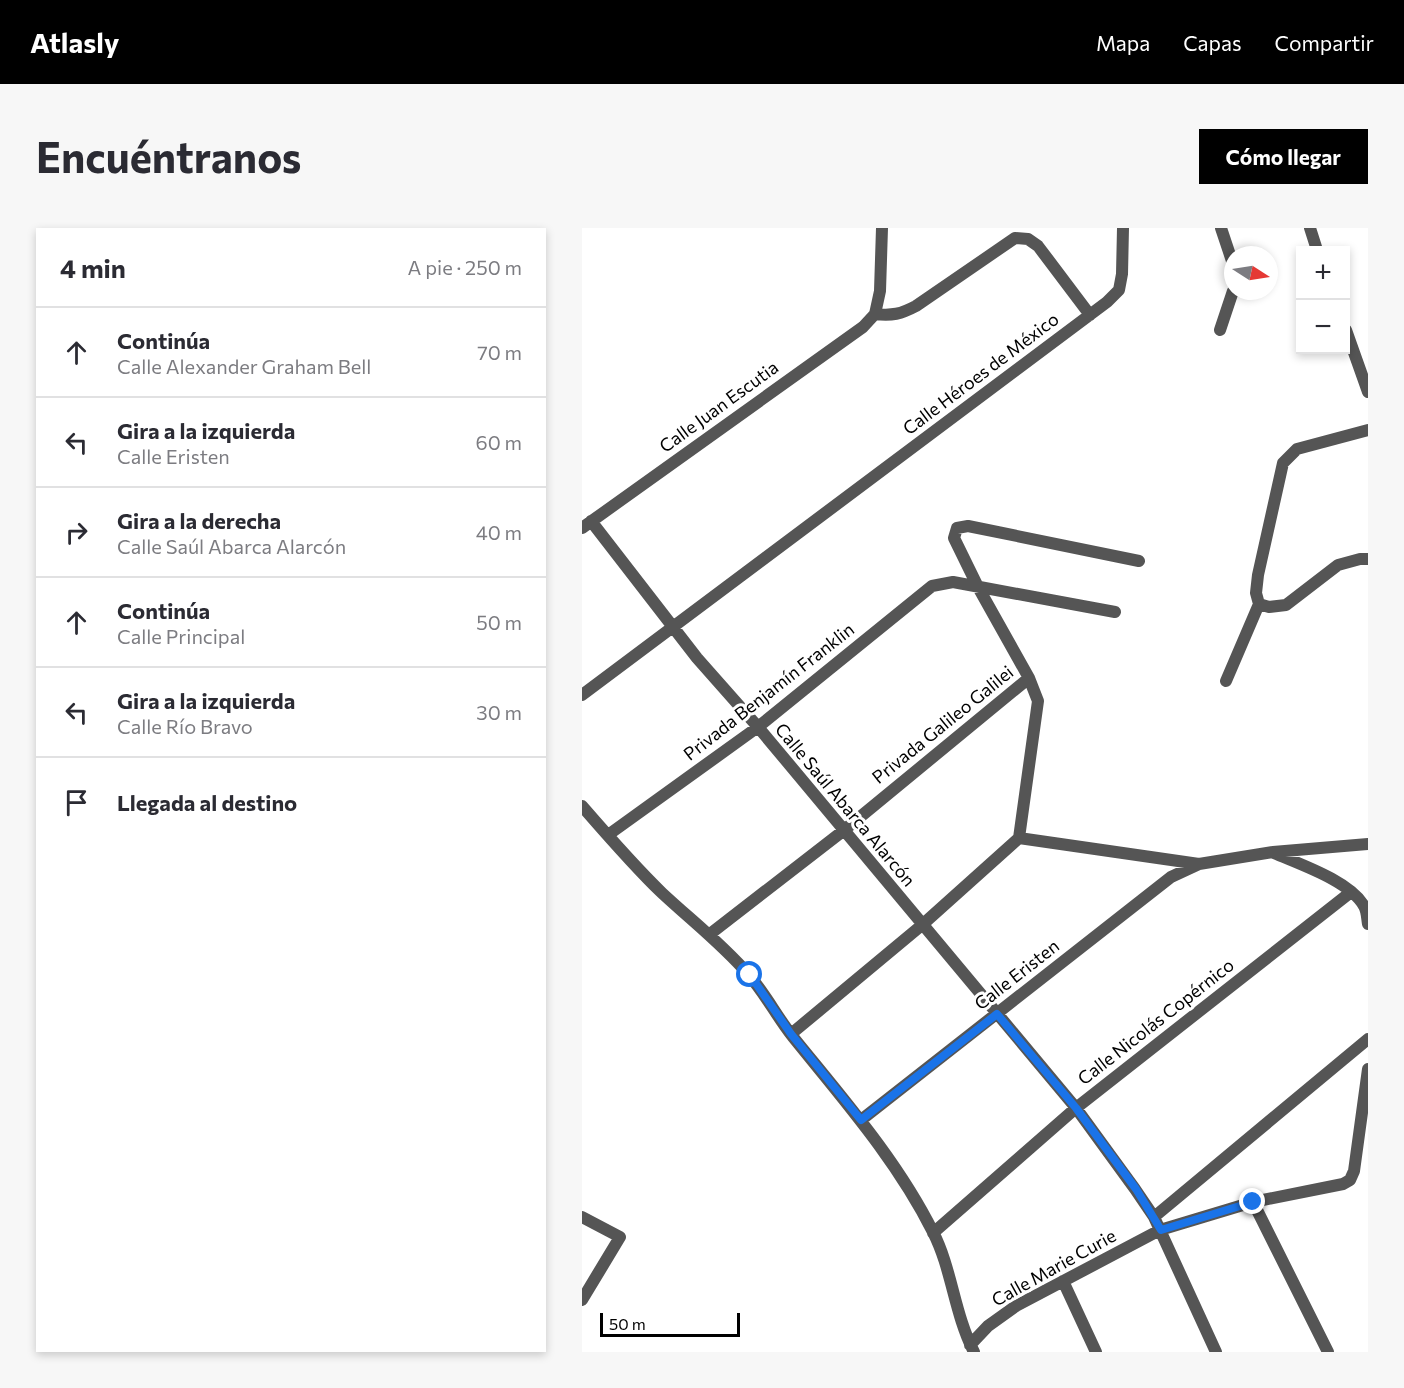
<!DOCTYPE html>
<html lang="es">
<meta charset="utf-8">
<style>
:root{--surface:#fff;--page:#f7f7f7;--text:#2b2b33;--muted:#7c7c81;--line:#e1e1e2;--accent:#000}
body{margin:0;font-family:Commissioner,sans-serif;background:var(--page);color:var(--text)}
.controls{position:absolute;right:18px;top:18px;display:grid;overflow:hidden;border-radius:0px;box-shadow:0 3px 9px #0003}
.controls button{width:54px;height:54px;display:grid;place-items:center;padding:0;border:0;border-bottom:2px solid var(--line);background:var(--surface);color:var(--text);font:30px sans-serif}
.compass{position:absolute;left:642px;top:18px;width:54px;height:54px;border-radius:50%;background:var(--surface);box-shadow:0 3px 9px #0003;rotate:102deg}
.scale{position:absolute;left:18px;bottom:15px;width:140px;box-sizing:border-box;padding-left:6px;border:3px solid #000;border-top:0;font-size:16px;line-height:21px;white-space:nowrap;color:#000;-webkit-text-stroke:4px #fff;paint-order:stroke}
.stop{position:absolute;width:18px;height:18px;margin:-14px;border:4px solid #1a73e8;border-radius:50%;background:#fff}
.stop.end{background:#1a73e8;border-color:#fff;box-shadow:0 2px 6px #0008}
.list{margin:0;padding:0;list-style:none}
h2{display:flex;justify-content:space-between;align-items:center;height:78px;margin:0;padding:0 24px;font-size:26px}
h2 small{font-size:20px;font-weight:400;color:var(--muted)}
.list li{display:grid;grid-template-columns:39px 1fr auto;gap:18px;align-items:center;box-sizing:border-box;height:90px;padding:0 24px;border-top:2px solid var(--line)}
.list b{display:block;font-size:22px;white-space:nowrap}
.list p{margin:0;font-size:20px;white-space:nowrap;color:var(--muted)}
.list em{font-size:20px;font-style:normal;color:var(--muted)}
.icon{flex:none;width:33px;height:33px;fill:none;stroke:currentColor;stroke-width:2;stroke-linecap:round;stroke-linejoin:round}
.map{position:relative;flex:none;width:786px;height:1124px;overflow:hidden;border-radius:0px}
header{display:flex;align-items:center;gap:36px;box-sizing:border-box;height:84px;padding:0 30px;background:var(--accent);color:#fff}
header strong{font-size:28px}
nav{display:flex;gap:33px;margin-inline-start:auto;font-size:21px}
.intro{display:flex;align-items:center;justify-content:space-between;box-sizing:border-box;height:144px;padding:0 36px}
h1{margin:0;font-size:42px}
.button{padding:15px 27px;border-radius:0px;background:var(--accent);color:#fff;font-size:21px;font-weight:700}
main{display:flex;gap:36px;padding:0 36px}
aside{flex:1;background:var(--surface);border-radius:0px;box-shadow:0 3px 9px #0003}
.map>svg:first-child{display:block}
</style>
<header>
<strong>Atlasly</strong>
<nav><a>Mapa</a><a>Capas</a><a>Compartir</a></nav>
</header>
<div class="intro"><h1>Encuéntranos</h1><a class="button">Cómo llegar</a></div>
<main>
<aside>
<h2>4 min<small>A pie · 250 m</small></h2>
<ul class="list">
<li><svg class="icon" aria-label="ahead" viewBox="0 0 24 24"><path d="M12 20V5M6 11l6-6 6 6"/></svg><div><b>Continúa</b><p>Calle Alexander Graham Bell</p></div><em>70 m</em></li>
<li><svg class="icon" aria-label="left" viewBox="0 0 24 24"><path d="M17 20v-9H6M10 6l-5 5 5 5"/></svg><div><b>Gira a la izquierda</b><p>Calle Eristen</p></div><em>60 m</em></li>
<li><svg class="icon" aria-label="right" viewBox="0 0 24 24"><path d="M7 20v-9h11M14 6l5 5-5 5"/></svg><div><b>Gira a la derecha</b><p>Calle Saúl Abarca Alarcón</p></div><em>40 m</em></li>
<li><svg class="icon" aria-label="ahead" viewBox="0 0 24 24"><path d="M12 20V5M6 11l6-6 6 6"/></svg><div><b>Continúa</b><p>Calle Principal</p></div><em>50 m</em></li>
<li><svg class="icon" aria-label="left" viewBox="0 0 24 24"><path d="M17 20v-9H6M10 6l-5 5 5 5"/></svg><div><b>Gira a la izquierda</b><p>Calle Río Bravo</p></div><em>30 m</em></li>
<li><svg class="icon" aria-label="arrive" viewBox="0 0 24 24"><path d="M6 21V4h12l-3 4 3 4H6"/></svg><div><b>Llegada al destino</b></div></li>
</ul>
</aside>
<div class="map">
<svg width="786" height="1124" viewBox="0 0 786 1124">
<rect width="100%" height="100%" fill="#fff"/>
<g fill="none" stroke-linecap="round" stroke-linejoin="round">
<path stroke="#555" stroke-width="12" d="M 639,0 L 651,36
M 728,0 L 735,22
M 293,86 C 310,88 319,86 334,78 L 433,10 L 446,11 L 456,18 L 508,87
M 293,86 L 298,63 L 300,0
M 638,102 L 651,63
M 764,102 L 786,164
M 9,293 L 115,430 L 176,499 L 494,880 L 553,961 L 572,989 L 634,1124
M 0,300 L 281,99 L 293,86
M 677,376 L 687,379 L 704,377 L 756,337 L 778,331 L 786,331
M 644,453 L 677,376 L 674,365 L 676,347 L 701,235 L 715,221 L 786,202
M 0,467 L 525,74 L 537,62 L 540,46 L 541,0
M 0,578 C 26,608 52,638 80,665 C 109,692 140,716 166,746 C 183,765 195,789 211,809 C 261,871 315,932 351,1004 C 370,1041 372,1085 392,1124
M 26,607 L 176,499 L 350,358 L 371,354 L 533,384
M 437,610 L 456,473 L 447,450 L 396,359 L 372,310 L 375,300 L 386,298 L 557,333
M 437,610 L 617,636 L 691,624 L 786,616
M 692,625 C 717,636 768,653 782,678 C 785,683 785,690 786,696
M 128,706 L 261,603 L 447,450
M 209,806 L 340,697 L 437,610
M 279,892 L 589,649 L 617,636
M 671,974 L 746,1124
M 0,989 L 38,1009 L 0,1072
M 572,989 L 786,811
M 351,1005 L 494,880 L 769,664
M 481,1053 L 514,1124
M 388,1117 L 406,1098 L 434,1078 L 578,1002 L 671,974 L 761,956 L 768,952 L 772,943 L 786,841"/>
</g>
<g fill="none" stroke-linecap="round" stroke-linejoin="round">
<path stroke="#1a73e8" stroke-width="8" d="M 168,747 L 209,806 L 279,892 L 415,786 L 494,880 L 554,961 L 579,1002 L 671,974"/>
</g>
<g text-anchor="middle" stroke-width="6" stroke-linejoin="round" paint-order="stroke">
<g font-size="18" fill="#000" stroke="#fff">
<text transform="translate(399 146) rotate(-37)" y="6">Calle Héroes de México</text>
<text transform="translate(137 179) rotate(-36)" y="6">Calle Juan Escutia</text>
<text transform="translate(187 464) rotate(-38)" y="6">Privada Benjamín Franklin</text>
<text transform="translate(361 497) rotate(-39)" y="6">Privada Galileo Galilei</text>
<text transform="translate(263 577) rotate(50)" y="6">Calle Saúl Abarca Alarcón</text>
<text transform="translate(435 747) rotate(-38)" y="6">Calle Eristen</text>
<text transform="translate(574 794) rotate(-38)" y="6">Calle Nicolás Copérnico</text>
<text transform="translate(472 1040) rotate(-29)" y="6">Calle Marie Curie</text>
</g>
</g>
</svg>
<div class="controls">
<button>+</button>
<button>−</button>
</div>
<svg class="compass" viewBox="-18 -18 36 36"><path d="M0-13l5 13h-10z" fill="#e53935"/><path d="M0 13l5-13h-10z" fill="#7c7c81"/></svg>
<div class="scale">50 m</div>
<div class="stop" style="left:168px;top:747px"></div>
<div class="stop end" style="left:671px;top:974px"></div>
</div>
</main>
